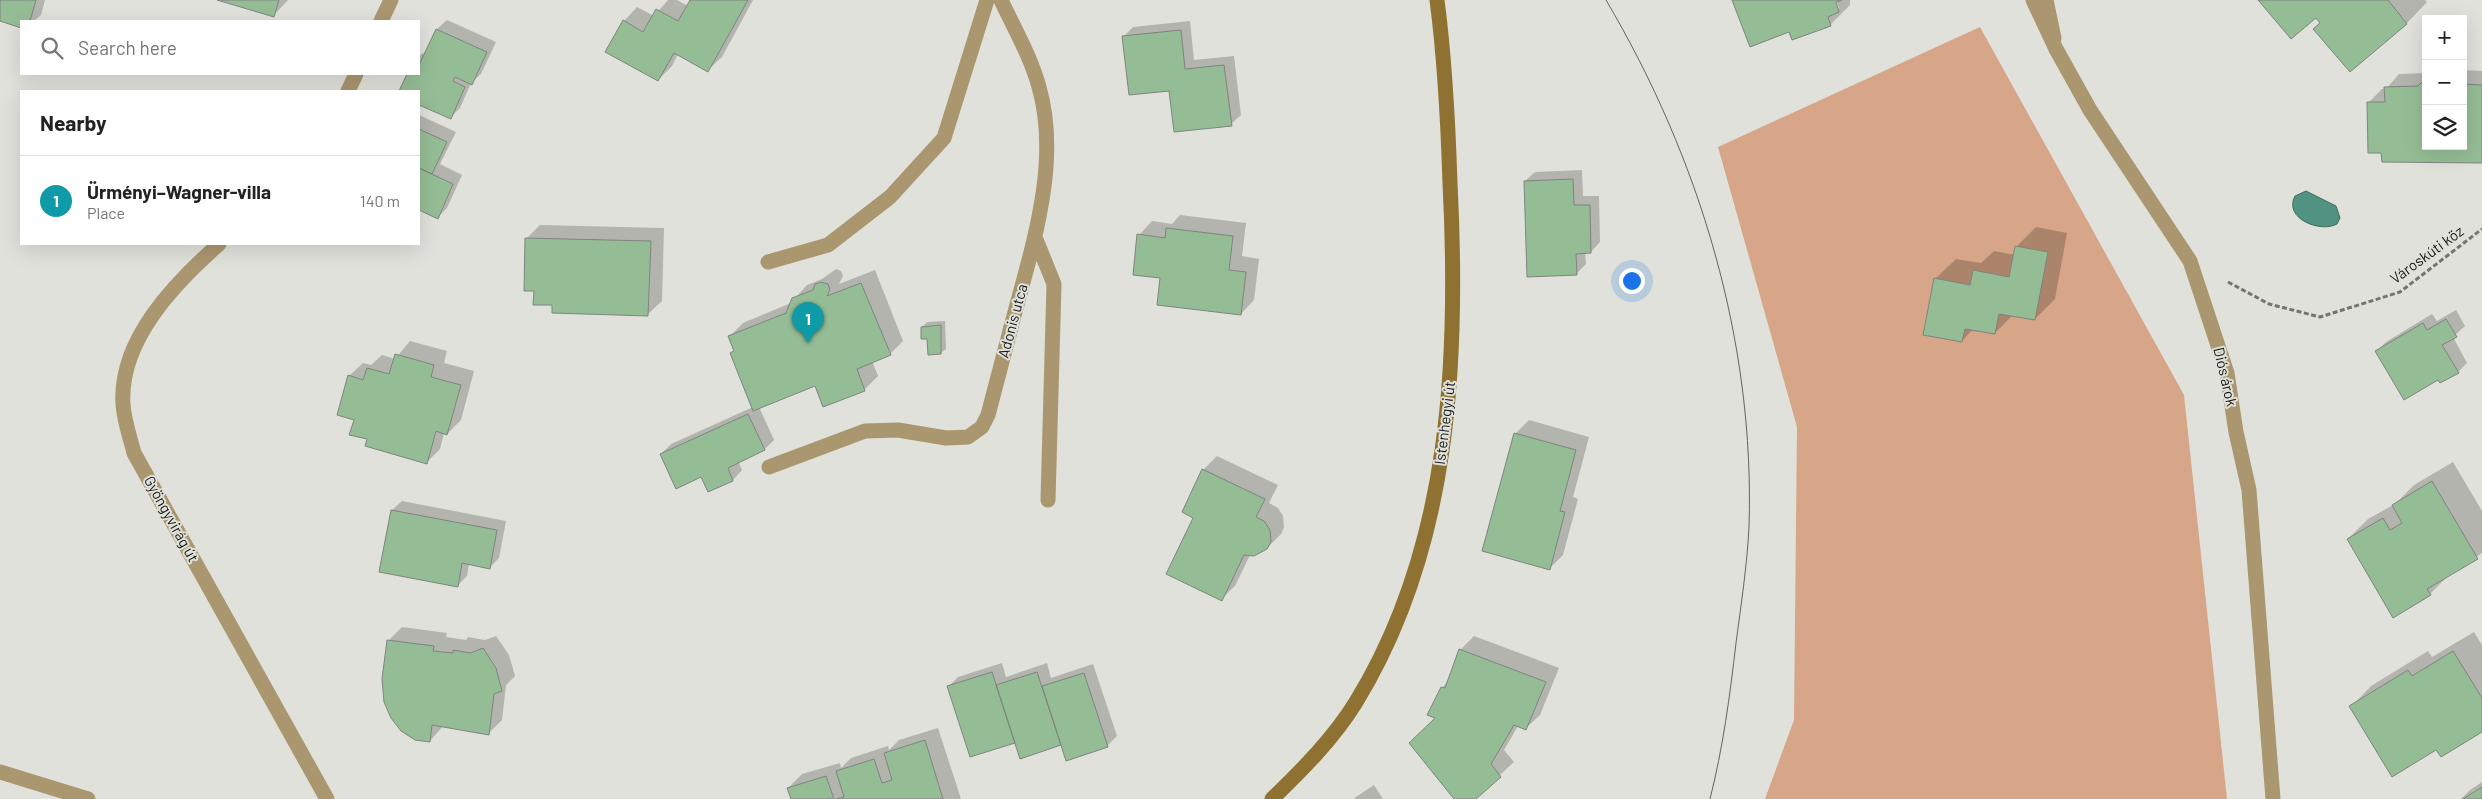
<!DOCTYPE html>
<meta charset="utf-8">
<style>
:root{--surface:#fff;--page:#f6f6f6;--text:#222;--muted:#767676;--line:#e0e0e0;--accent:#476cdf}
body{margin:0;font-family:Barlow,sans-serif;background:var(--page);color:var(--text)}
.controls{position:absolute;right:15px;top:15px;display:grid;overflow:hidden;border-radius:0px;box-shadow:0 5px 20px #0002}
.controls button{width:45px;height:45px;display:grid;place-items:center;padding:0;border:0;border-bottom:1px solid var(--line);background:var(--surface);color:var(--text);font:25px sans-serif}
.you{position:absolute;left:1631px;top:280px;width:18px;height:18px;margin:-12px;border:4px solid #fff;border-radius:50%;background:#1a73e8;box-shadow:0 0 0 8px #1a73e833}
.badge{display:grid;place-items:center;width:32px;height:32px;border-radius:50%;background:var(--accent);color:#fff;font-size:16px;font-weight:700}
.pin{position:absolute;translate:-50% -41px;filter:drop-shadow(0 1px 2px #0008)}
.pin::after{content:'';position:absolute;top:26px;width:18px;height:15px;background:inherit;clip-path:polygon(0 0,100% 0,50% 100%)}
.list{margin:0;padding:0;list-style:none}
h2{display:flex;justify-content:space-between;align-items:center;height:65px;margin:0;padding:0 20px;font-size:21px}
h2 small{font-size:16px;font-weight:400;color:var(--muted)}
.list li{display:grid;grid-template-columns:32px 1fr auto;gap:15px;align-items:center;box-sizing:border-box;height:90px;padding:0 20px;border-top:1px solid var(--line)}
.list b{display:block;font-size:19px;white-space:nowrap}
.list p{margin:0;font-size:16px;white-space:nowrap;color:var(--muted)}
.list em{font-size:16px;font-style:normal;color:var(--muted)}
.icon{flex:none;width:28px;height:28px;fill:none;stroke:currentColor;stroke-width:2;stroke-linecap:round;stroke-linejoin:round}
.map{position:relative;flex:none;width:2482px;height:799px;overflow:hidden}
.search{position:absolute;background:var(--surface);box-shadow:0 5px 20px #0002;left:20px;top:20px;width:400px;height:55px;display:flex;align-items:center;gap:12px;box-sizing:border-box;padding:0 18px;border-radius:0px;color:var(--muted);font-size:19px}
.panel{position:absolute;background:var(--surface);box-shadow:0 5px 20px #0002;left:20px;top:90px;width:400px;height:155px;border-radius:0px}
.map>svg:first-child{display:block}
</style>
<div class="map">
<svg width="2482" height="799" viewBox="0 0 2482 799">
<rect width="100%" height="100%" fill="#e0e1da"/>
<path fill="#d7a587" d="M 1980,27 L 2184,395 L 2227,799 L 1765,799 L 1794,720 L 1797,427 L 1718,147 Z"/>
<path fill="#519282" stroke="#406d61" d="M 2306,191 L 2336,206 L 2340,218 L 2337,224 C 2321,233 2283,219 2295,196 Z"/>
<path fill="#0003" d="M 0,0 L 45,0 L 41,15 L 34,21 L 21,21 L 21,26 L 0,20 Z
M 221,0 L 288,0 L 273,16 Z
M 668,0 L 677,0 L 688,6 L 691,0 L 753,0 L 722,57 L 708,70 L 678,54 L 672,66 L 658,80 L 624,21 L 637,7 L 654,16 Z
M 1733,0 L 1834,0 L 1837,10 L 1839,8 L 1836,0 L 1850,0 L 1850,5 L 1830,25 L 1790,31 Z
M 2260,0 L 2425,0 L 2427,2 L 2407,23 L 2350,70 L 2316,17 Z
M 447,20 L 496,42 L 481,74 L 471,83 L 460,108 L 450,118 L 419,104 L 419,91 L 400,91 L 408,74 L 419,74 L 419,57 L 422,53 L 425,55 L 437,29 Z
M 1190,21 L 1194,60 L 1234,56 L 1241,115 L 1231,124 L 1171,89 L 1123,37 L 1133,27 Z
M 2463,70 L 2482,71 L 2482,162 L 2383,161 L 2368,103 L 2382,89 L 2386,89 L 2399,74 L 2426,73 L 2426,146 L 2463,146 Z
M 419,115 L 456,132 L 440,164 L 462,175 L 447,208 L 437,218 L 419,209 Z
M 1582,170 L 1583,196 L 1599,196 L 1600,242 L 1591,252 L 1585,252 L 1586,264 L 1576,274 L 1525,181 L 1535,172 Z
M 1180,215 L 1246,223 L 1242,256 L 1259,259 L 1254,300 L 1241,314 L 1161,277 L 1139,235 L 1152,221 L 1172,224 Z
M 540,225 L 664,228 L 662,301 L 648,314 L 553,304 L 535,290 L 527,238 Z
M 2036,227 L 2067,233 L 2055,299 L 2035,319 L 2013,315 L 1995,333 L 1973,329 L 1962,341 L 1935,279 L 1956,259 L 1981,263 L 1994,251 L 2015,255 L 2016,247 Z
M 836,269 L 841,271 L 843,276 L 839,284 L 875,270 L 903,341 L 890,354 L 872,361 L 878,376 L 864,390 L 815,384 L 759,407 L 774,440 L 765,449 L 738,461 L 742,470 L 733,480 L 709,491 L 702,476 L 661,454 L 671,444 L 753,407 L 731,353 L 735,349 L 730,336 L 743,323 L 791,303 L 807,285 L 822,279 Z
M 2456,310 L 2465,326 L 2453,337 L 2467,363 L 2458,372 L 2439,378 L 2377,351 L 2386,342 L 2432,314 L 2437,321 Z
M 945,321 L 946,349 L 941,353 L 922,327 L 927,322 Z
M 410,341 L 447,351 L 444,363 L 474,371 L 461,420 L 447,434 L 444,433 L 440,449 L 426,463 L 369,438 L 355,419 L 349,376 L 363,363 L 371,365 L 382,355 L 395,359 Z
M 1529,420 L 1589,437 L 1573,497 L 1578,499 L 1563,555 L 1550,568 L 1515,434 Z
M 1217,456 L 1278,485 L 1269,503 L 1278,508 L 1283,516 L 1284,527 L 1281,534 L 1267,548 L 1250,555 L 1235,586 L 1221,599 L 1195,517 L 1203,470 Z
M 2453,462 L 2482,511 L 2482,553 L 2450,574 L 2430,594 L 2393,616 L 2348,539 L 2368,519 L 2395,504 L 2414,485 Z
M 402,501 L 506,521 L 499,558 L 489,568 L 469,564 L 467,576 L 457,586 L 392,510 Z
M 402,627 L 447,633 L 446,637 L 466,640 L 468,637 L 485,640 L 496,636 L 509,655 L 515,676 L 506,685 L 502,720 L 488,734 L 443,726 L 430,741 L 388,641 Z
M 2474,632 L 2482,645 L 2482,731 L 2437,748 L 2351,707 L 2371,686 L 2428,651 L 2432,657 Z
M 1474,636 L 1559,668 L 1540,715 L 1526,728 L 1518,726 L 1504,750 L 1514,762 L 1474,799 L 1456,799 L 1437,717 L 1442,688 L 1449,680 L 1460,650 Z
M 1002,663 L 1006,677 L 1047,663 L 1051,678 L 1093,664 L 1117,736 L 1107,746 L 1016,742 L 948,687 L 958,677 Z
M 938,728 L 961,799 L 792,799 L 788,788 L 802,774 L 840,763 L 841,768 L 851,758 L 888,746 L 889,750 L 899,740 Z
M 2482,782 L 2482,799 L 2461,799 L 2470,790 Z
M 1374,785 L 1383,799 L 1354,799 L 1356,797 Z"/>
<path fill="#95bd95" stroke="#7f847f" d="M 0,0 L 36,0 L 30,21 L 21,21 L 21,28 L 0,21 Z
M 217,0 L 279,0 L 274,17 Z
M 690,0 L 748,0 L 708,72 L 674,53 L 658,81 L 605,52 L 623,20 L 643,32 L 656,9 L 678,21 Z
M 1732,0 L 1842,0 L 1836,2 L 1839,12 L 1828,17 L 1831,26 L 1792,40 L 1789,32 L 1750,47 Z
M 2258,0 L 2388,0 L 2407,24 L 2350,72 L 2313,29 L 2320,23 L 2316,18 L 2291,39 Z
M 436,29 L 487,52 L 472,85 L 455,77 L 453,81 L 465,87 L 451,119 L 419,105 L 419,91 L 399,91 L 407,74 L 419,74 L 419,65 Z
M 1181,30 L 1185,69 L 1224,65 L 1232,126 L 1174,132 L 1169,91 L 1129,95 L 1122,36 Z
M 2426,78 L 2426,146 L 2463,146 L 2463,84 L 2482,85 L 2482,163 L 2382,162 L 2381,153 L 2368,153 L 2367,102 L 2385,102 L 2384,87 L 2418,86 Z
M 419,129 L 447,142 L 432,174 L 419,168 Z
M 419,168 L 453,184 L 438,219 L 419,210 Z
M 1573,179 L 1574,205 L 1590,205 L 1591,253 L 1576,254 L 1577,275 L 1527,277 L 1524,181 Z
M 1166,228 L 1233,236 L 1229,270 L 1246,272 L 1241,315 L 1157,305 L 1160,278 L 1133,275 L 1137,234 L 1165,238 Z
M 525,238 L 651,241 L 648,316 L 552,313 L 552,305 L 533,305 L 534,291 L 524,291 Z
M 2015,246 L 2048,252 L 2035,320 L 1999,314 L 1995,334 L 1965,329 L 1962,342 L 1923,335 L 1934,278 L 1970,285 L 1973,270 L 2009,277 Z
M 821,282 L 828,284 L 830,290 L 827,296 L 861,283 L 891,355 L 857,369 L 865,391 L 823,407 L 815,386 L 753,411 L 730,353 L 734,351 L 728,336 L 786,313 L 792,298 L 813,290 L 815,284 Z
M 2446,319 L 2457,337 L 2442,345 L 2459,373 L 2440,383 L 2438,380 L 2404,400 L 2375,351 L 2423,323 L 2427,330 Z
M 941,325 L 941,354 L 928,355 L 927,339 L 921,339 L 921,327 Z
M 395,354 L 434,365 L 431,377 L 461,385 L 447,435 L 436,431 L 427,464 L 365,446 L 367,439 L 349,435 L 354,420 L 337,415 L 348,375 L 363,380 L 367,368 L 389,374 Z
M 748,414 L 765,450 L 728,468 L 733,481 L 708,492 L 701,477 L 676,489 L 660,454 Z
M 1514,433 L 1576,450 L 1560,511 L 1565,512 L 1550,570 L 1482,551 Z
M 1202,469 L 1265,499 L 1256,517 L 1264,521 L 1270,530 L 1271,542 L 1267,549 L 1254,556 L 1244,555 L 1222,601 L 1166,574 L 1193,518 L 1182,512 Z
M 2432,481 L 2478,559 L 2427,589 L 2431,595 L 2393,618 L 2347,539 L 2383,518 L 2390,530 L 2402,523 L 2392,505 Z
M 391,510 L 497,530 L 490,569 L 462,563 L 458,587 L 379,572 Z
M 387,640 L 434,646 L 433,651 L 453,653 L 453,650 L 471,653 L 483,648 L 496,668 L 502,691 L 494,694 L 489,735 L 432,725 L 430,742 L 415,740 L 401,731 L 391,718 L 384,702 L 382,679 Z
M 1459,649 L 1546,682 L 1526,730 L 1514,725 L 1491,764 L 1501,777 L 1476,799 L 1454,799 L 1409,743 L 1435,718 L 1427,715 L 1441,687 L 1445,688 Z
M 2453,651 L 2482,698 L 2482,732 L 2441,757 L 2436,750 L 2392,777 L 2349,706 L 2408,670 L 2412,676 Z
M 992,672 L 1015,743 L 970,757 L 947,686 Z
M 1037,672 L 1061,745 L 1020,759 L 996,685 Z
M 1084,673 L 1108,747 L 1066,761 L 1042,686 Z
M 925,740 L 943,799 L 836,799 L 844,797 L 836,771 L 874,759 L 882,783 L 892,780 L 884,753 Z
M 826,776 L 834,799 L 791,799 L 787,788 Z
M 2482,787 L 2482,799 L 2463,799 Z"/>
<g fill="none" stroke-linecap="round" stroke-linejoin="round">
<path stroke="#757570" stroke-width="3" stroke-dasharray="5 2.5" stroke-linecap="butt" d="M 2228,282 L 2269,304 L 2320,317 L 2400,292 L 2482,229"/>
<path stroke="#aa966f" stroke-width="15" d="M 2046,0 L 2054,38
M 1035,237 L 1054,284 L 1048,500
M 768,262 L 828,245 L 890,197 L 944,138 L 987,0
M 769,467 L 865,431 L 898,430 L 946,438 L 968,437 L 982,427 L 988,415 C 997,381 1006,346 1015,312 C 1034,241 1060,160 1039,87 C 1031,57 1014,28 1001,0"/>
<path stroke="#aa966f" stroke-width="15" d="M 2033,0 L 2056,49 L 2090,110 L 2190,261 L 2227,373 L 2236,432 L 2249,490 L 2273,799
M 381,21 L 391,0
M 348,91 L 356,74
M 219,244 C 175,283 119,340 123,404 C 124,421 130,437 134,453 L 327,799
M 0,772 L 88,799"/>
<path stroke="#8f7232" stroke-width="15" d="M 1272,799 C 1302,770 1334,738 1356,702 C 1451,547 1459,360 1450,183 C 1448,121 1445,61 1437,0"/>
<path stroke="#64645f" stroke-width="1" d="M 1606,0 C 1700,159 1755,342 1749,527 C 1747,566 1741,605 1736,643 C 1730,695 1723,748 1710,799"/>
</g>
<g text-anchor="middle" stroke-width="4" stroke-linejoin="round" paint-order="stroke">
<g font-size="15" fill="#181815" stroke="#e0e1da">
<text transform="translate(2427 255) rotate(-36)" y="5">Városkúti köz</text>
<text transform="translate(1013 321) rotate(-75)" y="5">Adonis utca</text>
<text transform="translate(2225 377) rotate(77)" y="5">Diós árok</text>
<text transform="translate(1445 423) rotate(-83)" y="5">Istenhegyi út</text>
<text transform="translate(171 519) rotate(61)" y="5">Gyöngyvirág út</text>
</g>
</g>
</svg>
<div class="controls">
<button>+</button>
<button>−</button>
<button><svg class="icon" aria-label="layers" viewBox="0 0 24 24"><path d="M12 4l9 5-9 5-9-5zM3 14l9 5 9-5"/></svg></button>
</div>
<div class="you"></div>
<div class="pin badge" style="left:808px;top:343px;background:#0f9aa8">1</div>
<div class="search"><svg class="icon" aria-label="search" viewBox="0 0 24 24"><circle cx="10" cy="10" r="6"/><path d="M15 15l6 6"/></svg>Search here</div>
<section class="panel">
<h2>Nearby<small></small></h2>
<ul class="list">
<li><span class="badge" style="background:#0f9aa8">1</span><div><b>Ürményi–Wagner-villa</b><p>Place</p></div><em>140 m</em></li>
</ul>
</section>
</div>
